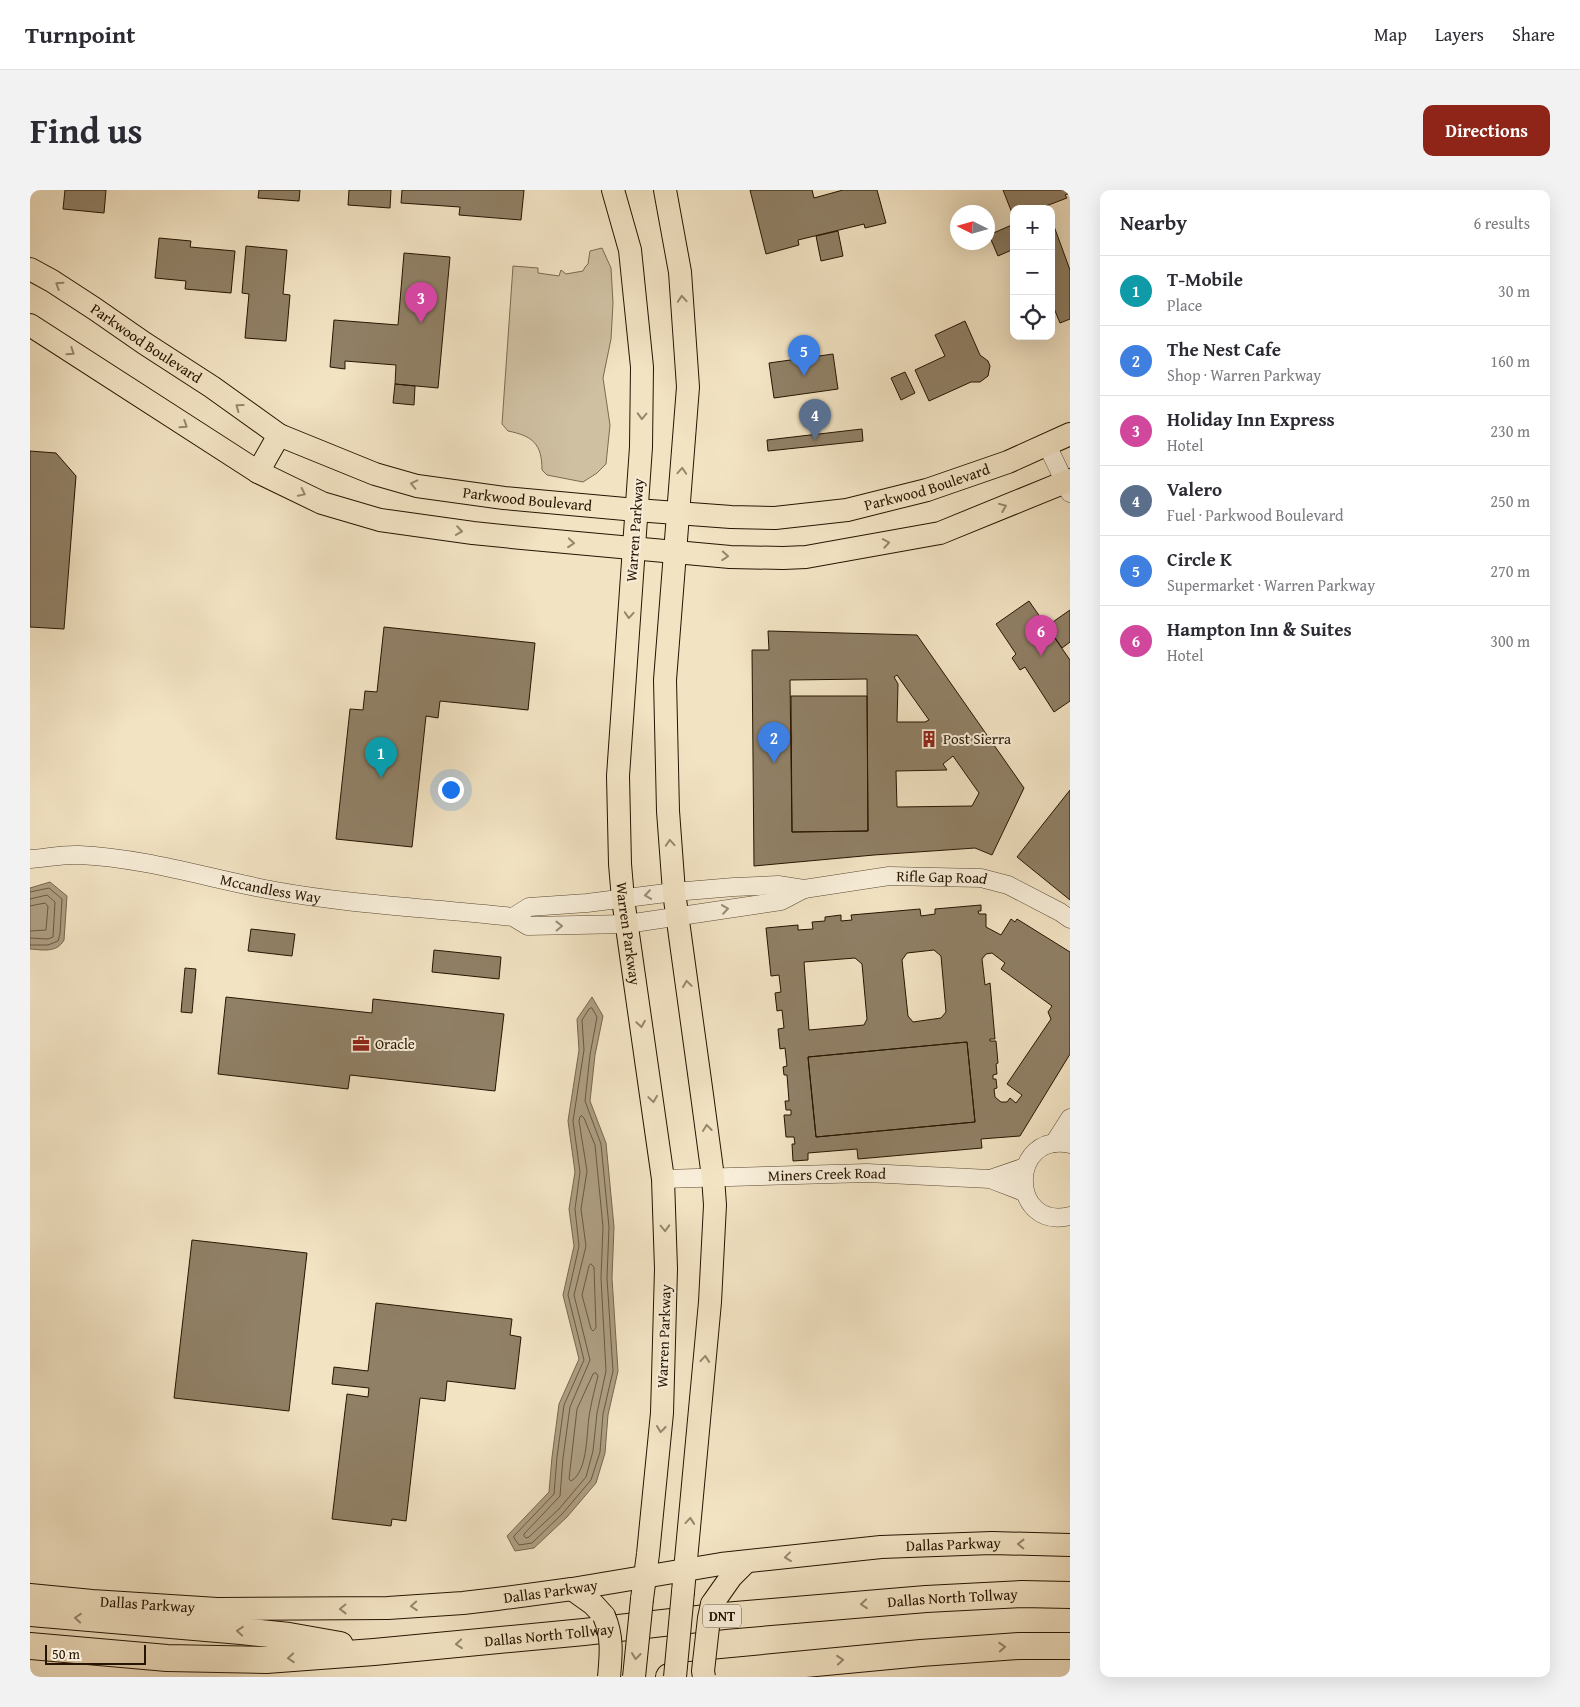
<!DOCTYPE html>
<meta charset="utf-8">
<style>
:root{--surface:#fff;--page:#f2f2f3;--text:#2b2b33;--muted:#7c7c81;--line:#e1e1e2;--accent:#8f2418}
body{margin:0;font-family:"Gentium Book Plus",serif;background:var(--page);color:var(--text)}
.controls{position:absolute;right:15px;top:15px;display:grid;overflow:hidden;border-radius:10px;box-shadow:0 5px 20px #0002}
.controls button{width:45px;height:45px;display:grid;place-items:center;padding:0;border:0;border-bottom:1px solid var(--line);background:var(--surface);color:var(--text);font:25px sans-serif}
.compass{position:absolute;left:920px;top:15px;width:45px;height:45px;border-radius:50%;background:var(--surface);box-shadow:0 5px 20px #0002;rotate:275deg}
.scale{position:absolute;left:15px;bottom:12px;width:101px;box-sizing:border-box;padding-left:5px;border:2px solid #261401;border-top:0;font-size:14px;line-height:18px;white-space:nowrap;color:#261401;-webkit-text-stroke:4px #f7edd8;paint-order:stroke}
.you{position:absolute;left:420px;top:599px;width:18px;height:18px;margin:-12px;border:4px solid #fff;border-radius:50%;background:#1a73e8;box-shadow:0 0 0 8px #1a73e833}
.badge{display:grid;place-items:center;width:32px;height:32px;border-radius:50%;background:var(--accent);color:#fff;font-size:16px;font-weight:700}
.pin{position:absolute;translate:-50% -41px;filter:drop-shadow(0 1px 2px #0008)}
.pin::after{content:'';position:absolute;top:26px;width:18px;height:15px;background:inherit;clip-path:polygon(0 0,100% 0,50% 100%)}
.list{margin:0;padding:0;list-style:none}
h2{display:flex;justify-content:space-between;align-items:center;height:65px;margin:0;padding:0 20px;font-size:21px}
h2 small{font-size:16px;font-weight:400;color:var(--muted)}
.list li{display:grid;grid-template-columns:32px 1fr auto;gap:15px;align-items:center;box-sizing:border-box;height:70px;padding:0 20px;border-top:1px solid var(--line)}
.list b{display:block;font-size:19px;white-space:nowrap}
.list p{margin:0;font-size:16px;white-space:nowrap;color:var(--muted)}
.list em{font-size:16px;font-style:normal;color:var(--muted)}
.icon{flex:none;width:28px;height:28px;fill:none;stroke:currentColor;stroke-width:2;stroke-linecap:round;stroke-linejoin:round}
.map{position:relative;flex:none;width:1040px;height:1487px;overflow:hidden;border-radius:10px}
header{display:flex;align-items:center;gap:30px;box-sizing:border-box;height:70px;padding:0 25px;background:var(--surface);border-bottom:1px solid var(--line)}
header strong{font-size:24px}
nav{display:flex;gap:28px;margin-inline-start:auto;font-size:18px}
.intro{display:flex;align-items:center;justify-content:space-between;box-sizing:border-box;height:120px;padding:0 30px}
h1{margin:0;font-size:35px}
.button{padding:12px 22px;border-radius:10px;background:var(--accent);color:#fff;font-size:18px;font-weight:700}
main{display:flex;gap:30px;padding:0 30px}
aside{flex:1;background:var(--surface);border-radius:10px;box-shadow:0 5px 20px #0002}
.map>svg:first-child{display:block}
</style>
<header>
<strong>Turnpoint</strong>
<nav><a>Map</a><a>Layers</a><a>Share</a></nav>
</header>
<div class="intro"><h1>Find us</h1><a class="button">Directions</a></div>
<main>
<div class="map">
<svg width="1040" height="1487" viewBox="0 0 1040 1487">
<rect width="100%" height="100%" fill="#f2e3c3"/>
<filter id="stains"><feTurbulence type="fractalNoise" baseFrequency=".004" numOctaves="4"/><feColorMatrix values="0 0 0 0 .2 0 0 0 0 .09 0 0 0 0 .02 0 0 0 .5 -.17"/></filter>
<radialGradient id="worn" r=".72"><stop offset=".6" stop-color="#630" stop-opacity="0"/><stop offset="1" stop-color="#630" stop-opacity=".3"/></radialGradient>
<path fill="#cfc0a2" stroke="#7a6a52" d="M 572,58 L 581,78 L 583,113 L 581,149 L 573,188 L 580,235 L 576,274 L 567,283 L 553,292 L 517,285 L 512,280 C 512,254 503,246 478,241 L 472,234 L 483,76 L 508,78 L 508,83 L 529,86 L 531,80 L 536,84 L 553,81 L 555,77 L 558,74 L 560,61 Z"/>
<path fill="#ad9d81" stroke="#77664e" d="M 20,692 L 37,706 L 34,750 C 27,763 13,760 0,759 L 0,698 Z
M 562,807 L 573,826 L 565,865 L 560,911 L 576,953 L 584,1037 L 582,1088 L 588,1181 L 578,1225 L 575,1263 L 566,1293 L 537,1327 L 504,1358 L 485,1361 L 477,1346 L 519,1302 L 522,1267 L 529,1214 L 549,1169 L 533,1105 L 544,1056 L 539,1019 L 545,982 L 538,931 L 549,860 L 547,829 Z"/>
<g fill="none" stroke-linecap="round" stroke-linejoin="round">
<path stroke="#6a5841" stroke-width="1" d="M 0,702 L 19,698 L 32,709 L 30,744 L 28,751 L 18,755 L 0,755
M 0,709 L 17,705 L 25,712 L 23,747 L 18,749 L 0,748
M 0,716 L 15,713 L 18,716 L 16,740 L 0,741
M 562,818 L 567,827 L 560,865 L 555,911 L 571,954 L 579,1037 L 577,1088 L 583,1181 L 573,1224 L 570,1262 L 561,1290 L 533,1323 L 502,1353 L 489,1355 L 484,1348 L 484,1346 L 524,1304 L 527,1267 L 534,1215 L 554,1170 L 538,1105 L 549,1056 L 545,1019 L 550,982 L 543,931 L 554,860 L 552,830 L 559,819 Z
M 552,926 L 554,928 L 565,955 L 573,1037 L 571,1088 L 576,1181 L 567,1223 L 563,1261 L 556,1287 L 529,1319 L 499,1347 L 496,1348 L 494,1346 L 494,1344 L 530,1306 L 533,1268 L 540,1217 L 560,1170 L 544,1105 L 556,1056 L 551,1019 L 557,981 L 549,931 L 550,927 Z
M 561,1074 L 564,1077 L 566,1138 L 563,1141 L 561,1139 L 552,1105 L 559,1076 Z
M 566,1183 L 568,1186 C 565,1198 562,1209 560,1221 C 556,1239 559,1281 541,1291 L 539,1289 L 547,1219 L 563,1184 Z"/>
</g>
<path fill="#908066" stroke="#261401" fill-rule="evenodd" d="M 35,0 L 76,0 L 74,23 L 33,19 Z
M 229,0 L 270,0 L 269,11 L 228,8 Z
M 319,0 L 361,0 L 360,18 L 318,15 Z
M 372,0 L 494,0 L 491,30 L 429,25 L 430,17 L 371,13 Z
M 720,0 L 782,0 L 784,8 L 813,0 L 847,0 L 856,33 L 835,38 L 834,34 L 768,50 L 769,55 L 736,64 Z
M 973,0 L 1040,0 L 1040,3 L 1035,5 L 1037,8 L 1016,16 L 1017,19 L 984,19 L 984,28 Z
M 1021,28 L 1040,80 L 1040,129 L 1030,133 L 1021,111 Z
M 984,34 L 984,59 L 968,66 L 959,45 Z
M 808,41 L 813,66 L 791,71 L 786,46 Z
M 129,48 L 161,51 L 160,57 L 205,61 L 201,103 L 155,99 L 156,91 L 125,88 Z
M 216,56 L 257,60 L 253,104 L 260,105 L 256,151 L 215,148 L 219,104 L 212,103 Z
M 374,63 L 420,67 L 408,198 L 365,194 L 366,175 L 315,171 L 315,179 L 300,177 L 304,130 L 368,135 Z
M 935,131 L 950,165 L 958,171 L 960,176 L 958,186 L 950,192 L 941,192 L 899,211 L 885,180 L 915,166 L 905,145 Z
M 803,164 L 808,199 L 744,208 L 739,173 Z
M 875,182 L 885,203 L 871,210 L 861,188 Z
M 365,194 L 385,196 L 384,215 L 363,213 Z
M 832,239 L 833,251 L 738,261 L 737,250 Z
M 0,261 L 26,263 L 46,286 L 34,439 L 0,437 Z
M 999,411 L 1040,470 L 1040,511 L 1024,522 L 995,477 L 990,480 L 982,468 L 986,464 L 966,434 Z
M 1040,420 L 1040,452 L 1032,458 L 1017,436 Z
M 354,437 L 505,453 L 498,520 L 410,511 L 408,528 L 396,526 L 382,657 L 306,649 L 320,519 L 333,520 L 335,501 L 347,502 Z
M 738,441 L 887,445 L 994,598 L 962,665 L 945,658 L 844,665 L 724,676 L 722,460 L 739,460 ZM 867,485 L 899,530 L 895,532 L 867,532 L 868,494 L 864,487 ZM 837,489 L 838,641 L 762,642 L 760,490 ZM 923,566 L 949,603 L 942,616 L 867,617 L 866,581 L 917,580 L 913,574 Z
M 761,506 L 837,506 L 838,641 L 762,642 Z
M 1040,600 L 1040,710 L 987,667 Z
M 951,715 L 951,721 L 948,721 L 949,724 L 956,724 L 956,737 L 971,745 L 981,729 L 985,732 L 987,729 L 1040,762 L 1040,864 L 990,946 L 951,949 L 952,958 L 828,969 L 827,959 L 778,963 L 778,970 L 763,971 L 762,954 L 765,954 L 764,947 L 756,947 L 754,925 L 761,925 L 761,920 L 756,920 L 755,911 L 759,911 L 757,885 L 754,885 L 753,877 L 757,876 L 755,858 L 750,859 L 748,839 L 754,838 L 752,820 L 747,821 L 745,803 L 751,802 L 749,785 L 741,786 L 736,738 L 768,735 L 768,740 L 783,739 L 782,732 L 795,731 L 795,727 L 811,725 L 811,731 L 822,730 L 821,725 L 890,719 L 891,726 L 905,724 L 905,719 ZM 904,760 L 911,766 L 916,822 L 911,828 L 883,832 L 878,826 L 872,770 L 877,763 ZM 962,763 L 975,773 L 971,779 L 1022,816 L 1018,822 L 1021,829 L 977,894 L 992,905 L 986,913 L 980,908 L 977,912 L 971,912 L 965,907 L 964,899 L 967,898 L 966,889 L 963,889 L 963,885 L 967,884 L 966,874 L 968,873 L 966,851 L 960,851 L 960,849 L 965,849 L 960,793 L 955,795 L 952,769 L 956,764 ZM 825,768 L 832,774 L 837,829 L 834,835 L 779,840 L 774,772 ZM 937,852 L 945,932 L 786,947 L 778,867 Z
M 221,739 L 265,744 L 262,766 L 218,761 Z
M 404,760 L 471,767 L 469,789 L 402,782 Z
M 155,778 L 166,779 L 162,823 L 151,822 Z
M 196,807 L 342,823 L 343,809 L 474,824 L 465,901 L 320,885 L 318,899 L 188,884 Z
M 937,852 L 945,932 L 786,947 L 778,867 Z
M 162,1050 L 277,1063 L 259,1221 L 144,1208 Z
M 346,1113 L 482,1129 L 480,1145 L 491,1147 L 485,1199 L 417,1191 L 415,1211 L 390,1208 L 376,1331 L 362,1329 L 361,1336 L 302,1329 L 317,1204 L 338,1207 L 339,1198 L 302,1194 L 304,1177 L 338,1181 Z"/>
<g fill="none" stroke-linecap="round" stroke-linejoin="round">
<g stroke="#594832" stroke-width="19">
<g id="minor">
<path d="M 1017,255 L 1040,303"/>
<path id="s1" d="M 0,669 C 16,668 33,664 49,665 C 116,668 180,689 246,701 C 324,715 404,718 483,727 L 498,736 L 597,734 L 751,711 L 774,699"/>
<path id="s2" d="M 483,727 L 499,717 L 557,713 L 644,702 L 704,697 L 748,695 L 774,699 L 859,686 L 951,688 L 978,695 L 1030,722 L 1040,729"/>
<path d="M 1024,953 L 1040,928"/>
<path d="M 1040,954 C 978,941 979,1041 1040,1026"/>
<path id="s3" d="M 633,989 L 837,983 L 960,989 L 994,1002"/>
<path d="M 960,989 L 995,977"/>
</g>
</g>
<g stroke="#261401" stroke-width="24">
<g id="major">
<path id="s4" d="M 583,0 L 600,60 L 612,177 L 611,257 L 588,586 L 590,674 L 593,709 L 633,989 L 636,1079 L 632,1223 L 618,1364 L 612,1409"/>
<path d="M 635,0 L 650,82 L 658,197 L 635,490 L 638,621 L 644,702 L 672,905 L 683,987 L 685,1015 L 680,1112 L 653,1402"/>
<path id="s5" d="M 0,79 L 22,91 L 65,119 L 114,153 L 182,197 L 249,245 L 345,284 L 387,296 L 474,308 L 606,320 L 701,327 L 745,328 L 817,320 L 897,300 L 978,272 L 1040,244"/>
<path d="M 0,135 L 228,282 L 292,313 L 350,330 L 443,343 L 492,348 L 700,367 L 753,368 L 776,367 L 910,343 L 1040,290"/>
<path d="M 228,282 L 249,245"/>
<path d="M 542,1399 L 563,1414 L 574,1426"/>
<path id="s6" d="M 0,1405 L 62,1411 L 187,1419 L 358,1418 L 433,1413 L 467,1409 L 542,1399 L 691,1374 L 851,1357 L 962,1353 L 1040,1355"/>
<path d="M 682,1414 L 701,1387 L 716,1372"/>
</g>
</g>
<g stroke="#261401" stroke-width="28">
<g id="highway">
<path d="M 0,1423 L 211,1441 L 259,1446 L 310,1455"/>
<path id="s7" d="M 0,1456 L 137,1468 L 236,1470 L 344,1462 L 554,1442 L 694,1426 L 896,1409 L 992,1404 L 1040,1405"/>
<path d="M 639,1487 L 891,1463 L 989,1456 L 1040,1456"/>
</g>
</g>
<use href="#minor" stroke="#f7edd8" stroke-width="18"/>
<use href="#major" stroke="#f2e3c3" stroke-width="22"/>
<use href="#highway" stroke="#f2e3c3" stroke-width="26"/>
<g stroke="#261401" stroke-width="24" stroke-linecap="butt">
<path id="major-bridge" d="M 574,1426 C 583,1447 581,1465 579,1487
M 604,1487 L 612,1409
M 645,1487 L 653,1402
M 674,1487 L 673,1481 L 679,1428 L 682,1414"/>
</g>
<use href="#major-bridge" stroke="#f2e3c3" stroke-width="22"/>
</g>
<defs><path id="oneway-chevron" d="M-2-3.5L2.5 0L-2 3.5" fill="none" stroke-width="1.6" stroke-linecap="round" stroke-linejoin="round" transform="scale(1.25)"/></defs>
<g stroke="#96866c">
<use href="#oneway-chevron" transform="translate(29 95) rotate(-147)"/>
<use href="#oneway-chevron" transform="translate(652 109) rotate(-94)"/>
<use href="#oneway-chevron" transform="translate(41 162) rotate(34)"/>
<use href="#oneway-chevron" transform="translate(209 217) rotate(-144)"/>
<use href="#oneway-chevron" transform="translate(612 226) rotate(92)"/>
<use href="#oneway-chevron" transform="translate(154 235) rotate(33)"/>
<use href="#oneway-chevron" transform="translate(652 281) rotate(-86)"/>
<use href="#oneway-chevron" transform="translate(384 294) rotate(-167)"/>
<use href="#oneway-chevron" transform="translate(272 303) rotate(26)"/>
<use href="#oneway-chevron" transform="translate(973 317) rotate(-22)"/>
<use href="#oneway-chevron" transform="translate(429 341) rotate(8)"/>
<use href="#oneway-chevron" transform="translate(541 353) rotate(5)"/>
<use href="#oneway-chevron" transform="translate(856 353) rotate(-10)"/>
<use href="#oneway-chevron" transform="translate(695 366) rotate(4)"/>
<use href="#oneway-chevron" transform="translate(599 425) rotate(94)"/>
<use href="#oneway-chevron" transform="translate(640 653) rotate(-94)"/>
<use href="#oneway-chevron" transform="translate(657 794) rotate(-98)"/>
<use href="#oneway-chevron" transform="translate(611 834) rotate(81)"/>
<use href="#oneway-chevron" transform="translate(623 909) rotate(82)"/>
<use href="#oneway-chevron" transform="translate(677 938) rotate(-97)"/>
<use href="#oneway-chevron" transform="translate(635 1038) rotate(88)"/>
<use href="#oneway-chevron" transform="translate(675 1169) rotate(-85)"/>
<use href="#oneway-chevron" transform="translate(631 1239) rotate(96)"/>
<use href="#oneway-chevron" transform="translate(660 1331) rotate(-85)"/>
<use href="#oneway-chevron" transform="translate(991 1354) rotate(-179)"/>
<use href="#oneway-chevron" transform="translate(758 1367) rotate(173)"/>
<use href="#oneway-chevron" transform="translate(834 1414) rotate(175)"/>
<use href="#oneway-chevron" transform="translate(384 1416) rotate(176)"/>
<use href="#oneway-chevron" transform="translate(313 1419) rotate(179)"/>
<use href="#oneway-chevron" transform="translate(48 1428) rotate(-175)"/>
<use href="#oneway-chevron" transform="translate(210 1441) rotate(-175)"/>
<use href="#oneway-chevron" transform="translate(429 1454) rotate(175)"/>
<use href="#oneway-chevron" transform="translate(972 1457) rotate(-4)"/>
<use href="#oneway-chevron" transform="translate(606 1466) rotate(96)"/>
<use href="#oneway-chevron" transform="translate(261 1468) rotate(176)"/>
<use href="#oneway-chevron" transform="translate(810 1470) rotate(-5)"/>
</g>
<g stroke="#998b77">
<use href="#oneway-chevron" transform="translate(618 705) rotate(172)"/>
<use href="#oneway-chevron" transform="translate(695 719) rotate(-8)"/>
<use href="#oneway-chevron" transform="translate(529 736) rotate(-1)"/>
</g>
<defs>
<g id="building-bare" transform="scale(1.35)"><path d="M-4-6H4V6H1V3H-1V6H-4ZM-2.5-4.3h1.7v1.8h-1.7ZM.8-4.3h1.7v1.8H.8ZM-2.5-1h1.7V.8h-1.7ZM.8-1h1.7V.8H.8Z" fill="#8f2418" stroke="#f7edd8" stroke-width="2.5" paint-order="stroke"/></g>
<g id="office-bare" transform="scale(1.35)"><path d="M-6-3h4V-5.5h4V-3h4V5H-6ZM-1-4.5V-3h2v-1.5ZM-6 0V1H6V0Z" fill="#8f2418" stroke="#f7edd8" stroke-width="2.5" paint-order="stroke"/></g>
</defs>
<g fill-rule="evenodd">
<use href="#building-bare" x="899" y="549"/>
<use href="#office-bare" x="331" y="854"/>
</g>
<g text-anchor="middle" stroke-width="4" stroke-linejoin="round" paint-order="stroke">
<rect fill="#f7edd8" stroke="#655542" stroke-width="1" x="673" y="1414.5" width="38" height="23" rx="4"/>
<g font-size="14" font-weight="bold" fill="#261401">
<text x="692" y="1431">DNT</text>
</g>
<g font-size="15" fill="#261401" stroke="#f7edd8">
<text dy="5" stroke="none"><textPath href="#s5" startOffset="138">Parkwood Boulevard</textPath></text>
<text dy="5" stroke="none"><textPath href="#s5" startOffset="962">Parkwood Boulevard</textPath></text>
<text dy="5" stroke="none"><textPath href="#s5" startOffset="558">Parkwood Boulevard</textPath></text>
<text transform="translate(605 340) rotate(-86)" y="5">Warren Parkway</text>
<text dy="5" stroke="none"><textPath href="#s2" startOffset="434">Rifle Gap Road</textPath></text>
<text dy="5" stroke="none"><textPath href="#s1" startOffset="244">Mccandless Way</textPath></text>
<text dy="5" stroke="none"><textPath href="#s4" startOffset="748">Warren Parkway</textPath></text>
<text dy="5" stroke="none"><textPath href="#s3" startOffset="164">Miners Creek Road</textPath></text>
<text transform="translate(634 1146) rotate(-88)" y="5">Warren Parkway</text>
<text dy="5" stroke="none"><textPath href="#s6" startOffset="928">Dallas Parkway</textPath></text>
<text dy="5" stroke="none"><textPath href="#s6" startOffset="522">Dallas Parkway</textPath></text>
<text dy="5" stroke="none"><textPath href="#s7" startOffset="926">Dallas North Tollway</textPath></text>
<text dy="5" stroke="none"><textPath href="#s6" startOffset="118">Dallas Parkway</textPath></text>
<text dy="5" stroke="none"><textPath href="#s7" startOffset="521">Dallas North Tollway</textPath></text>
</g>
<g font-size="15" fill="#261401" stroke="#f7edd8" text-anchor="start">
<text x="913" y="554">Post Sierra</text>
<text x="345" y="859">Oracle</text>
</g>
</g>
<rect width="100%" height="100%" filter="url(#stains)"/>
<rect width="100%" height="100%" fill="url(#worn)"/>
</svg>
<div class="controls">
<button>+</button>
<button>−</button>
<button><svg class="icon" aria-label="locate" viewBox="0 0 24 24"><circle cx="12" cy="12" r="6"/><path d="M12 2v4M12 18v4M2 12h4M18 12h4"/></svg></button>
</div>
<svg class="compass" viewBox="-18 -18 36 36"><path d="M0-13l5 13h-10z" fill="#e53935"/><path d="M0 13l5-13h-10z" fill="#7c7c81"/></svg>
<div class="scale">50 m</div>
<div class="you"></div>
<div class="pin badge" style="left:351px;top:588px;background:#0f9aa8">1</div>
<div class="pin badge" style="left:744px;top:573px;background:#3f7fe0">2</div>
<div class="pin badge" style="left:391px;top:133px;background:#d1479c">3</div>
<div class="pin badge" style="left:785px;top:250px;background:#5c6f8a">4</div>
<div class="pin badge" style="left:774px;top:186px;background:#3f7fe0">5</div>
<div class="pin badge" style="left:1011px;top:466px;background:#d1479c">6</div>
</div>
<aside>
<h2>Nearby<small>6 results</small></h2>
<ul class="list">
<li><span class="badge" style="background:#0f9aa8">1</span><div><b>T-Mobile</b><p>Place</p></div><em>30 m</em></li>
<li><span class="badge" style="background:#3f7fe0">2</span><div><b>The Nest Cafe</b><p>Shop · Warren Parkway</p></div><em>160 m</em></li>
<li><span class="badge" style="background:#d1479c">3</span><div><b>Holiday Inn Express</b><p>Hotel</p></div><em>230 m</em></li>
<li><span class="badge" style="background:#5c6f8a">4</span><div><b>Valero</b><p>Fuel · Parkwood Boulevard</p></div><em>250 m</em></li>
<li><span class="badge" style="background:#3f7fe0">5</span><div><b>Circle K</b><p>Supermarket · Warren Parkway</p></div><em>270 m</em></li>
<li><span class="badge" style="background:#d1479c">6</span><div><b>Hampton Inn &amp; Suites</b><p>Hotel</p></div><em>300 m</em></li>
</ul>
</aside>
</main>
